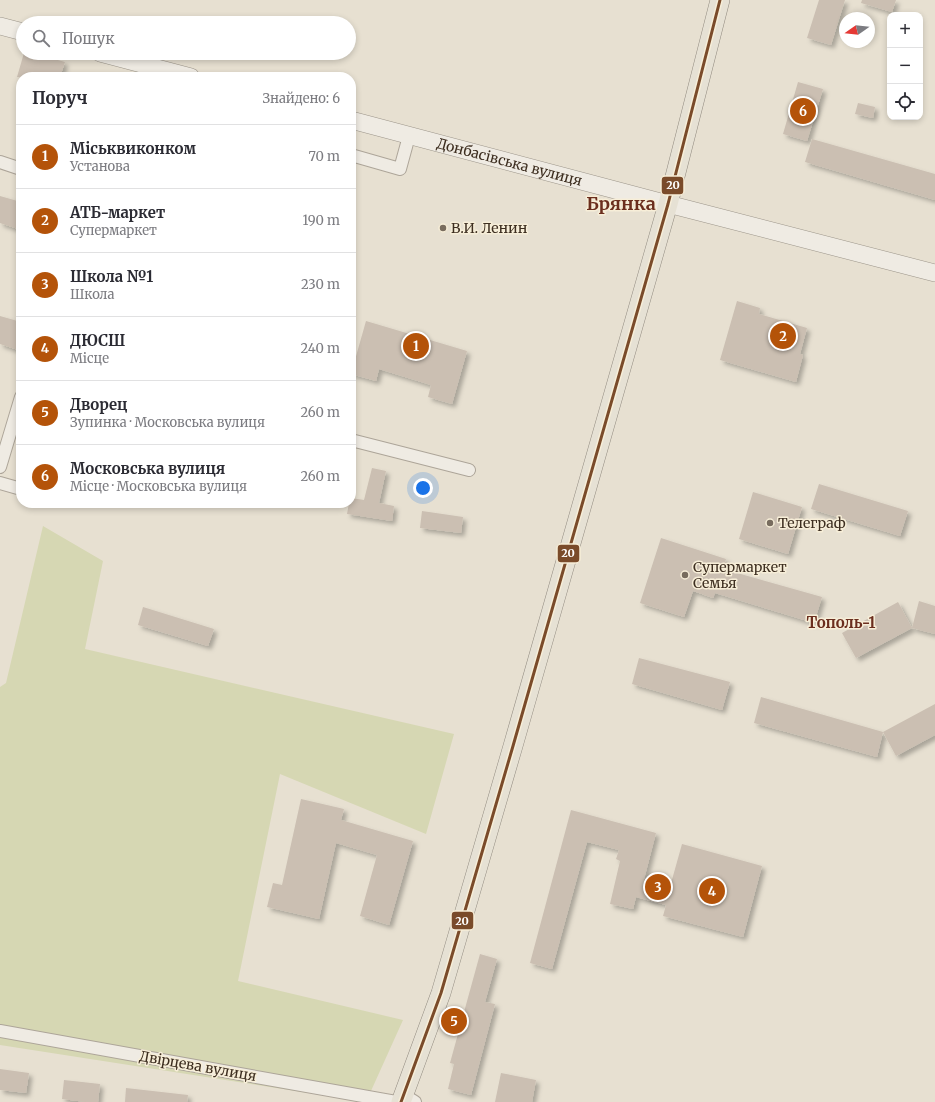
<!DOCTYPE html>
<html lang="uk">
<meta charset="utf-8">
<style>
:root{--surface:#fff;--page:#f2f2f3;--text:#2b2b33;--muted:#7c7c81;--line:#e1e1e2;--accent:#b45309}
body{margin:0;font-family:Merriweather,serif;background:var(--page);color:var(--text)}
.controls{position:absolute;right:12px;top:12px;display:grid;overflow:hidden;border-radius:8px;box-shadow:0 2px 6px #0003}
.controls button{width:36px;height:36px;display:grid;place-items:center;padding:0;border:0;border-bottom:1px solid var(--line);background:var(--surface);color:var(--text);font:20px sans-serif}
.compass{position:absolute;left:839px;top:12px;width:36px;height:36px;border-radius:50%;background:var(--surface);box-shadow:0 2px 6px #0003;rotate:256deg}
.you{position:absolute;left:423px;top:488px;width:14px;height:14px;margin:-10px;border:3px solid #fff;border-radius:50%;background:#1a73e8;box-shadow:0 0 0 6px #1a73e833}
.badge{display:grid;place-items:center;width:26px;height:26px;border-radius:50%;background:var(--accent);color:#fff;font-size:13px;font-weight:700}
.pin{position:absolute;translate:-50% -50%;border:2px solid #fff;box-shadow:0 1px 4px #0006}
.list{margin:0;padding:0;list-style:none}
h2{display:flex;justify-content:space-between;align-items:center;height:52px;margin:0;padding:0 16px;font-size:17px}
h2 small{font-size:13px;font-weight:400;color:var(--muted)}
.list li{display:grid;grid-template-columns:26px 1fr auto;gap:12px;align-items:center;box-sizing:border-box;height:64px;padding:0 16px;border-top:1px solid var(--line)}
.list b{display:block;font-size:15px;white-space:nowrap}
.list p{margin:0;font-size:13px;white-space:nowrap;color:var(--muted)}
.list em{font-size:13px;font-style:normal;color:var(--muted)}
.icon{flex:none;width:22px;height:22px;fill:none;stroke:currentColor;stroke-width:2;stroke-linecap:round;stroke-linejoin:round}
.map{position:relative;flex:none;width:935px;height:1102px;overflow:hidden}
.search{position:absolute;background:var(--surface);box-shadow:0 2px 6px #0003;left:16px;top:16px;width:340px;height:44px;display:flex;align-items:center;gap:10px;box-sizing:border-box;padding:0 14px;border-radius:22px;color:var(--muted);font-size:15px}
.panel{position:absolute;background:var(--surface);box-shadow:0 2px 6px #0003;left:16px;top:72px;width:340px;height:436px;border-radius:16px}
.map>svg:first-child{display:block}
</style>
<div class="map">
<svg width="935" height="1102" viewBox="0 0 935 1102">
<defs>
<filter id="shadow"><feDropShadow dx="3.5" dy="3.5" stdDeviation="2" flood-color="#0004"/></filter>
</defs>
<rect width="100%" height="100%" fill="#e7e0d1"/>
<path fill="#d6d7b3" d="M 43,526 L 103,561 L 85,649 L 454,734 L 426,834 L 280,774 L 238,981 L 403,1020 L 366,1102 L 0,1045 L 0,687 L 6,683 Z"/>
<path fill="#cbbfb2" filter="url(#shadow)" d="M 819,0 L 845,0 L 831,45 L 807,38 Z
M 862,0 L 896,0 L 892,12 L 861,3 Z
M 24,53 L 32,53 L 65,62 L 60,77 L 17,77 Z
M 798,82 L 823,89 L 807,141 L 783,134 Z
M 858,103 L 875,107 L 873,118 L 855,114 Z
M 812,139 L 935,174 L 935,200 L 805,162 Z
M 0,196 L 21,202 L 21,230 L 0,223 Z
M 737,301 L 760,308 L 759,314 L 807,328 L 800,354 L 803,355 L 796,382 L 720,360 Z
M 0,316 L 21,322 L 21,351 L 0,344 Z
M 366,321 L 467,351 L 452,404 L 428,397 L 431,385 L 379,369 L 376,381 L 351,374 Z
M 372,468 L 386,471 L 379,503 L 394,506 L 392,521 L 347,514 L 349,503 L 351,503 L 351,498 L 364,500 Z
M 819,484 L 908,511 L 900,536 L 811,509 Z
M 753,492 L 802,507 L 788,554 L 739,539 Z
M 422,511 L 463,517 L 461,533 L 420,528 Z
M 661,538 L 726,559 L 723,569 L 822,597 L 814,623 L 715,593 L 713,598 L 693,591 L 684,617 L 640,603 Z
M 919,601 L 935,606 L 935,634 L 912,628 Z
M 898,602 L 912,628 L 856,658 L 842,633 Z
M 143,607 L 214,629 L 208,646 L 138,625 Z
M 639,658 L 730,682 L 722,710 L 632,684 Z
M 761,697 L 883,732 L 877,757 L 754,723 Z
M 935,704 L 935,735 L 896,756 L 883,732 Z
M 301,799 L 344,809 L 341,820 L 413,841 L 389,925 L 360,916 L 377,855 L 336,843 L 319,919 L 267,907 L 273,883 L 282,885 Z
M 571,810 L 656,833 L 642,887 L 668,894 L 682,844 L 762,866 L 743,937 L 663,916 L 666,905 L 636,897 L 633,909 L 610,904 L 620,861 L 616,859 L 619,850 L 587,842 L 552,969 L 530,963 Z
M 480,954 L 497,959 L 485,1002 L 495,1004 L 471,1095 L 448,1089 L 454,1064 L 450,1063 Z
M 0,1069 L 29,1073 L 26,1093 L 0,1090 Z
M 501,1073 L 536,1080 L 532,1102 L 495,1102 Z
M 64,1080 L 100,1084 L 98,1102 L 86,1102 L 62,1099 Z
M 126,1088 L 188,1095 L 187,1102 L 125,1102 Z"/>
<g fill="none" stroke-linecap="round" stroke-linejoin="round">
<g stroke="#ada599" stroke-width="14">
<path id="street" d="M 351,155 L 400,169 L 409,136
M 0,162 L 21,169
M 351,440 L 469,470
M 0,467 L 21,397
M 0,483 L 21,489
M 0,1031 L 396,1102
M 404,1095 L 415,1102"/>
</g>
<g stroke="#9c958a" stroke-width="18">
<g id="secondary">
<path d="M 0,26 L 23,32"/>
<path d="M 100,53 L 191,77"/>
<path id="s1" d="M 351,120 L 668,204 L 935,273"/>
</g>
</g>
<g stroke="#928b80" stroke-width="20">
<path id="primary" d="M 401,1102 L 441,993 L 513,746 L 668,204 L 720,0"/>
</g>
<use href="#street" stroke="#efebe3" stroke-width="12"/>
<use href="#secondary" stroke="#efebe3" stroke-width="17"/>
<use href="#primary" stroke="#e6e1d4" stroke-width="19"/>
<g stroke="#f7eed8" stroke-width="6">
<path id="bus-1" d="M 401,1102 L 441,993 L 513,746 L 668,204 L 720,0"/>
</g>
<use href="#bus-1" stroke="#7a4b2a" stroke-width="3"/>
</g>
<g fill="#786c5e" stroke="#f7eed8" stroke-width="1.5">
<circle cx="443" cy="228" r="4"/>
<circle cx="770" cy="523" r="4"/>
<circle cx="685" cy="575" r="4"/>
</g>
<g text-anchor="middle" stroke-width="3" stroke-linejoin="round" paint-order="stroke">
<g font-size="14" fill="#3d2e20" stroke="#f7eed8">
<text dy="5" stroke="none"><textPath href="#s1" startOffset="164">Донбасівська вулиця</textPath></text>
<text transform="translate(198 1066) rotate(10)" y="5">Двірцева вулиця</text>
</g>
<g font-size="14" fill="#3d2e20" stroke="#f7eed8" text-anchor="start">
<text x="451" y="233">В.И. Ленин</text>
<text x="778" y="528">Телеграф</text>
<text x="693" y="572">Супермаркет<tspan x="693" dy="16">Семья</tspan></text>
</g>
<g font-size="15" font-weight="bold" fill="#6b2e1e" stroke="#f7eed8">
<text x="841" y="628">Тополь-1</text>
</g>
<g font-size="18" font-weight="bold" fill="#6b2e1e" stroke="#f7eed8">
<text x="621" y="210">Брянка</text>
</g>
</g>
<g stroke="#f7eed8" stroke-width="1.5">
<rect x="661" y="176" width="23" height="19" rx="4" fill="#7a4b2a"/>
<rect x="557" y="544" width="23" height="19" rx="4" fill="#7a4b2a"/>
<rect x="451" y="911" width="23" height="19" rx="4" fill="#7a4b2a"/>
</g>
<g font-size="11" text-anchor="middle" font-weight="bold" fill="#fff">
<text x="673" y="189">20</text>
<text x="568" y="557">20</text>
<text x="462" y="925">20</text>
</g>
</svg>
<div class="controls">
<button>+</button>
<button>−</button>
<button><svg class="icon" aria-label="locate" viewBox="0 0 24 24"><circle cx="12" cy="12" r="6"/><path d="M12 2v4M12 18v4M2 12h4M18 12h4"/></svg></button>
</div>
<svg class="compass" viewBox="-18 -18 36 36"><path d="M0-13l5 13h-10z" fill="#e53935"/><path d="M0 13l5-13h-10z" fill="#7c7c81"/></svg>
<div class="you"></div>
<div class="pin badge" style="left:416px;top:346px">1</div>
<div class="pin badge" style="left:783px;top:336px">2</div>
<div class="pin badge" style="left:658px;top:887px">3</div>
<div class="pin badge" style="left:712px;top:891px">4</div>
<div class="pin badge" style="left:454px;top:1021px">5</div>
<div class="pin badge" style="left:803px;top:111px">6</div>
<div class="search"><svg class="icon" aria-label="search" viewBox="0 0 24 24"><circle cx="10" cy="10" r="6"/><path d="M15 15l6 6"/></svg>Пошук</div>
<section class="panel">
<h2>Поруч<small>Знайдено: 6</small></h2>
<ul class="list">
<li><span class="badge">1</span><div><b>Міськвиконком</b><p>Установа</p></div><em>70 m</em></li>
<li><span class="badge">2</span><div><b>АТБ-маркет</b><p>Супермаркет</p></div><em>190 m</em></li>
<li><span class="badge">3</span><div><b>Школа №1</b><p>Школа</p></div><em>230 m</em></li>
<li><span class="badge">4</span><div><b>ДЮСШ</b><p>Місце</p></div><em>240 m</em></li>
<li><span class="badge">5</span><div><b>Дворец</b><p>Зупинка · Московська вулиця</p></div><em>260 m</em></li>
<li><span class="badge">6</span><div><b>Московська вулиця</b><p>Місце · Московська вулиця</p></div><em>260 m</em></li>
</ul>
</section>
</div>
